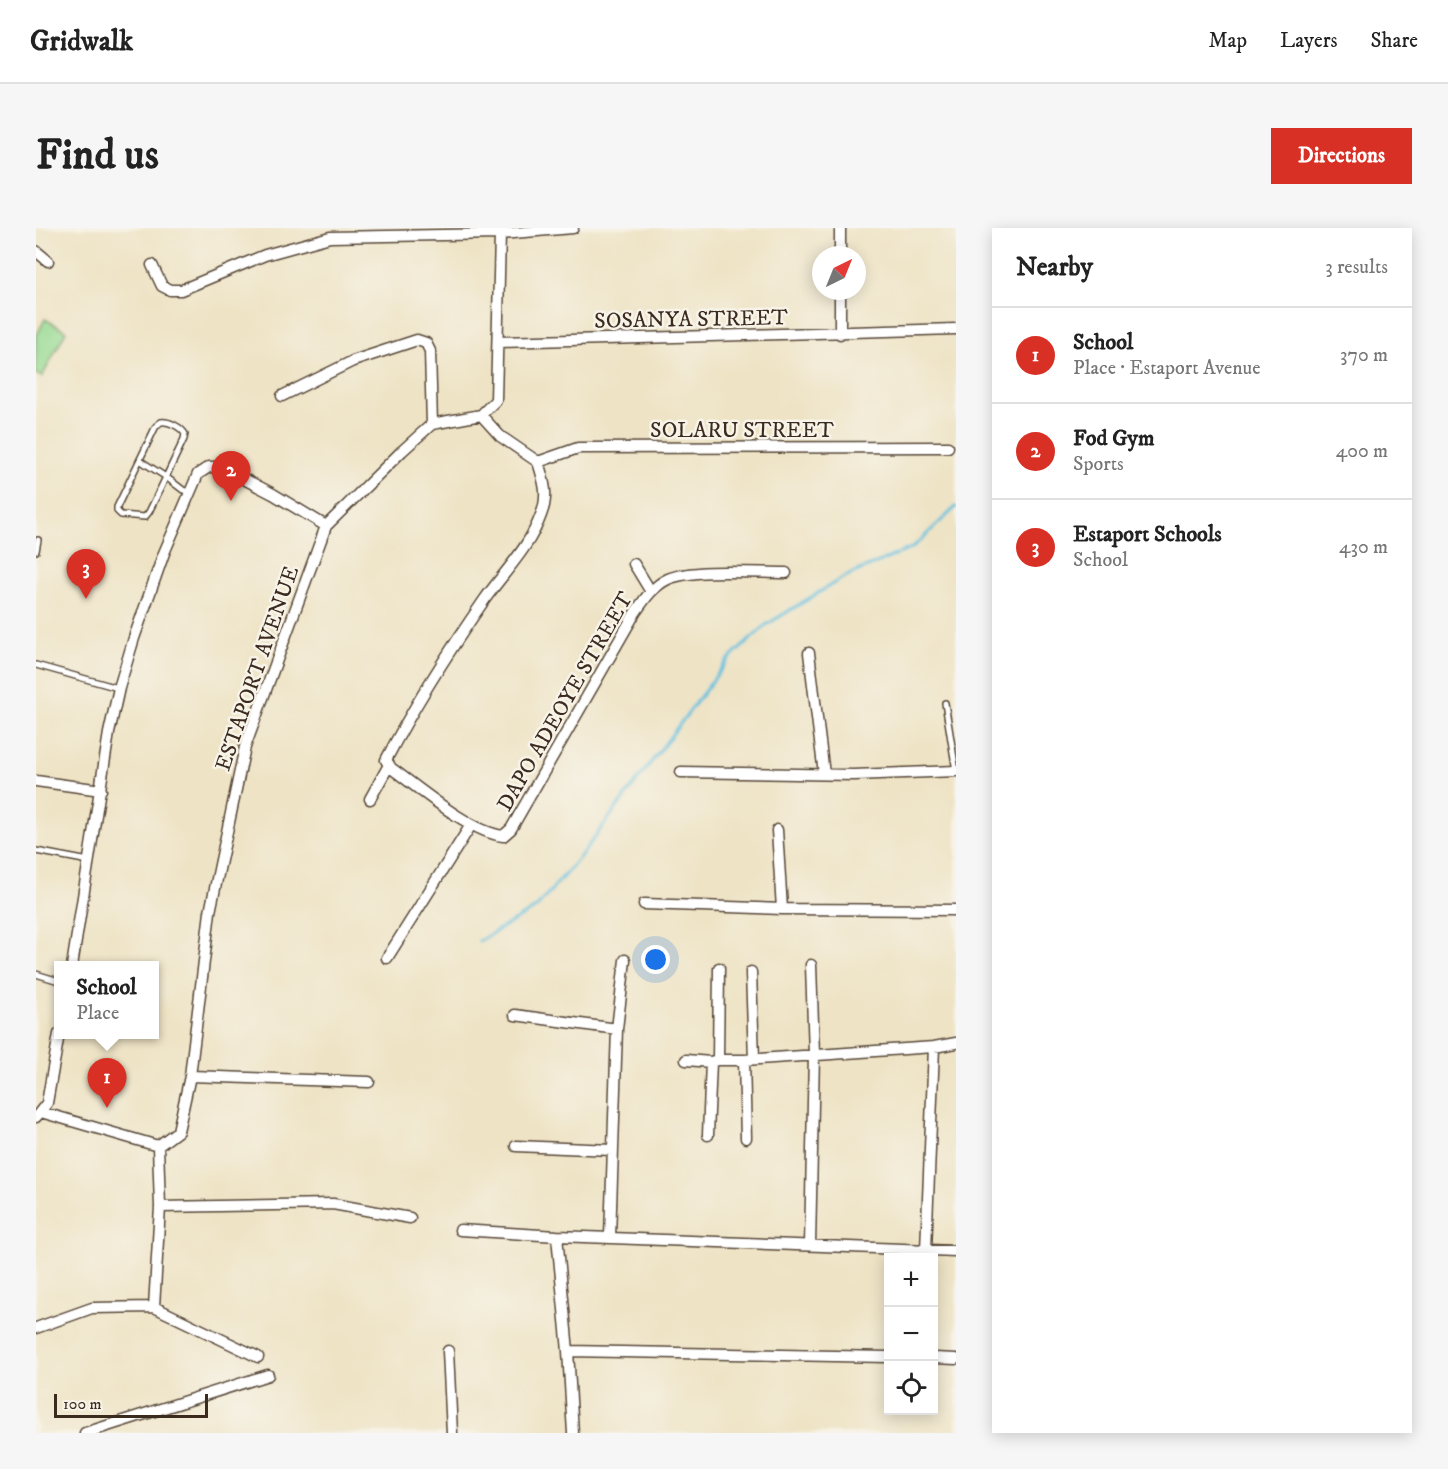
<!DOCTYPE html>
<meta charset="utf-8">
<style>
:root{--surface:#fff;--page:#f6f6f6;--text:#222;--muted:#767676;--line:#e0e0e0;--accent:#d93025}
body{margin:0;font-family:"IM FELL DW Pica",serif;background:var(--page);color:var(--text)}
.controls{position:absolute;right:18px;bottom:18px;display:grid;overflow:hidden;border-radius:0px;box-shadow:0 3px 15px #0003}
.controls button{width:54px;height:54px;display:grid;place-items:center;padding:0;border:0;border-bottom:2px solid var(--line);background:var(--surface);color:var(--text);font:30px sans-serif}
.compass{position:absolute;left:776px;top:18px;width:54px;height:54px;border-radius:50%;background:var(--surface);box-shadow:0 3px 15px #0003;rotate:43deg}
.scale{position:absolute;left:18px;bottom:15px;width:154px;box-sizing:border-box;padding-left:6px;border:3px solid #3b2a1e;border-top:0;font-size:16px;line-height:21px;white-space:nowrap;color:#3b2a1e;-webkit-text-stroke:4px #f7f3e8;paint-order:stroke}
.you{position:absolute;left:620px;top:732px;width:21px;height:21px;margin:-15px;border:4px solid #fff;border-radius:50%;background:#1a73e8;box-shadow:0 0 0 9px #1a73e833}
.badge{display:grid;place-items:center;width:39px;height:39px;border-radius:50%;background:var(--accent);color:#fff;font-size:20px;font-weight:700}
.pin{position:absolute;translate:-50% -50px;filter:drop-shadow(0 2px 3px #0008)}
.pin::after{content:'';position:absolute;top:32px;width:21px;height:18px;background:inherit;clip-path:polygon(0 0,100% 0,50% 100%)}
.popup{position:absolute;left:18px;top:733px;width:105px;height:78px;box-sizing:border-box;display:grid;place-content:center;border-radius:0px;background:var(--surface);filter:drop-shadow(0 2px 4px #0005);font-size:20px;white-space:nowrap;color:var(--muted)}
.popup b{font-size:22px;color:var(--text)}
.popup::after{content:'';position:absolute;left:50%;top:100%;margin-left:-12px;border:12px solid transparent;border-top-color:var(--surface)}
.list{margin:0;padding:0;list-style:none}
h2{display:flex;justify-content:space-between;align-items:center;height:78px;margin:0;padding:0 24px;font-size:26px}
h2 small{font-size:20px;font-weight:400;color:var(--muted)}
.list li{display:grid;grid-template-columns:39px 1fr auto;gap:18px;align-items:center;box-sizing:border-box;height:96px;padding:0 24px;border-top:2px solid var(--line)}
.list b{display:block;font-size:22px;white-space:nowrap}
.list p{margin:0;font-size:20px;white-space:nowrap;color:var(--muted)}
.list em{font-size:20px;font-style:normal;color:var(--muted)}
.icon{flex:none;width:33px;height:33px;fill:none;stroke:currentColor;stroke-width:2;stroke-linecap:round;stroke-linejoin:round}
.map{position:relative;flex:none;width:920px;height:1205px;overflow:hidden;border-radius:0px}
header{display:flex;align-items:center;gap:36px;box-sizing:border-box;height:84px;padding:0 30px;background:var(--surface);border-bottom:2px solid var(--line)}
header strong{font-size:28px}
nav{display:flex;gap:33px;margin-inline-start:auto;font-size:21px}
.intro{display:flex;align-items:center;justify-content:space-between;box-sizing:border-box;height:144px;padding:0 36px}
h1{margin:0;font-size:42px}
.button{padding:15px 27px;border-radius:0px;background:var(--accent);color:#fff;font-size:21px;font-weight:700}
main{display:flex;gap:36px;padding:0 36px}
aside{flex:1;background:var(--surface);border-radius:0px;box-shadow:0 3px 15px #0003}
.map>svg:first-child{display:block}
</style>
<header>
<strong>Gridwalk</strong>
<nav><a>Map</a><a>Layers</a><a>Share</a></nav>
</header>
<div class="intro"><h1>Find us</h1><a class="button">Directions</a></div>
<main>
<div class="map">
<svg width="920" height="1205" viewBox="0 0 920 1205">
<rect width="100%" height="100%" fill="#f7f3e8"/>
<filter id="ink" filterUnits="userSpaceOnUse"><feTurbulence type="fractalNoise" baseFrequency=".0167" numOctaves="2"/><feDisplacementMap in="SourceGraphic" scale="12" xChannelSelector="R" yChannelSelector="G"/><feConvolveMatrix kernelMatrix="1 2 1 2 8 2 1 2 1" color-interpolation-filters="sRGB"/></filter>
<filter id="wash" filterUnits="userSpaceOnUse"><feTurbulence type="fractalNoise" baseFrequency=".008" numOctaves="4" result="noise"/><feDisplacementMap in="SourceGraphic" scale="24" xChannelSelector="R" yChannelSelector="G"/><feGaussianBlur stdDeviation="1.35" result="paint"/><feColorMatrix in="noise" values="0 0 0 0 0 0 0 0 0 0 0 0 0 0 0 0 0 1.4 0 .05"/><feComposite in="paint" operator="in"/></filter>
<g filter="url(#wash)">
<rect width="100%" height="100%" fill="#eee3c5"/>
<path fill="#96da93" stroke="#688258" stroke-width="1.5" d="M 9,91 L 30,103 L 6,149 L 0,146 L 0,109 Z"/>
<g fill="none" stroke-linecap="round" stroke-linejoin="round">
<path stroke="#61c0df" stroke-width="3" d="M 443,713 L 500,680 L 543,630 L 692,432 L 730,397 L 808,349 L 876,320 L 920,279"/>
</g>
</g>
<g filter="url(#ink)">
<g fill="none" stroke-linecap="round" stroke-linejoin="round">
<g stroke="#564637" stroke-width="8">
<path id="lane" d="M 105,233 L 130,249 L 148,211 L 149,206 C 145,199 133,193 125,194 L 120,198 L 81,279 L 81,283 L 85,287 L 109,289 L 113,284 L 130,249 L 147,262 L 153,264
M 0,323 L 2,312
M 0,437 L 82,460
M 909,475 L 920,543
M 0,623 L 53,633
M 0,746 L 23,753"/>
</g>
<g stroke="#564637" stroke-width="13">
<path id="street" d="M 804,0 L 804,27
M 0,23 L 12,33
M 116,37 L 126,58 L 134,62 L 145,62 L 229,27 L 294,9 L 464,6
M 804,63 L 804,106
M 462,114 L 920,101
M 246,168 L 317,133 L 381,112 L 390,115 L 394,123 L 396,196
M 445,187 L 464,208 L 502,234 C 508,253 513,268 505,287 C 493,320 469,343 449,371 C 415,420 378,478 350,532 L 355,540 C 383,560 434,604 467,608 L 475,601 L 599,385 C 608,372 617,358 632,351 C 656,340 721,345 750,345
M 502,234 L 542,220 L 912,219
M 598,336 L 615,364
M 773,425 L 788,546
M 645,544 L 818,547 L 920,543
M 0,553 L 65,562
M 334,571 L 353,537
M 741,602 L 746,681
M 608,676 L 746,681 L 920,682
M 351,730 L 435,597
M 36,738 L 73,505 L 83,460 L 98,410 L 128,325 L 162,246 L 173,239 L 185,239 L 237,266 L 290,298
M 683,740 L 682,832 L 708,832 L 898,819 L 920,815
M 715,744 L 718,830
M 479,787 L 581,801
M 650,832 L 675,834 L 681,832
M 708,832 L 710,910
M 154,848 L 333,854
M 5,884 L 122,918 L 142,903 L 154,848 L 174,684 L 209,519 L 290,298 L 366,223 L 396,196 L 445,187 L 460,172 L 464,6 L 537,0
M 0,889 L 11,875 L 23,806
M 672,907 L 675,834
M 480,918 L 576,922
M 124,979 L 297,976 L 374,990
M 424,1002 L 521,1008 L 920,1023
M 521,1008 L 532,1123 L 537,1205
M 574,1009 L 581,801 L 589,732
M 774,1017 L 778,826 L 775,737
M 890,1022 L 898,819
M 118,1079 L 222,1129
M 0,1100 L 56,1080 L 118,1079 L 124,979 L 122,918
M 412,1123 L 416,1205
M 532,1123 L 852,1129
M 898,1130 L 920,1131
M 49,1205 L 232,1147"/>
</g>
<use href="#lane" stroke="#fff" stroke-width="5"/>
<use href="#street" stroke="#fff" stroke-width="10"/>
</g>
</g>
<g text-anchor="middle" stroke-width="5" stroke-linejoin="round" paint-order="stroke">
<g font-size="22" fill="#3b2a1e" stroke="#f7f3e8">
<text transform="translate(655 90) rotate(-1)" y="8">SOSANYA STREET</text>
<text x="706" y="209">SOLARU STREET</text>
<text transform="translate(220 440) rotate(-71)" y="8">ESTAPORT AVENUE</text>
<text transform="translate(528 473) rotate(-60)" y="8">DAPO ADEOYE STREET</text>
</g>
</g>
</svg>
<div class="controls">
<button>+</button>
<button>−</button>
<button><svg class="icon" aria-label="locate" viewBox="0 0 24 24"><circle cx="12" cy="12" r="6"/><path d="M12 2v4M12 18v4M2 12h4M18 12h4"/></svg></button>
</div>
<svg class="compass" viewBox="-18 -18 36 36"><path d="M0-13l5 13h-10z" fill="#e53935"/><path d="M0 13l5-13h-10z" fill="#767676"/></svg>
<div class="scale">100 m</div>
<div class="you"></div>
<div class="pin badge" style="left:71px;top:880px">1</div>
<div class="popup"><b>School</b>Place</div>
<div class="pin badge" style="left:195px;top:273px">2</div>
<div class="pin badge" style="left:50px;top:371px">3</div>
</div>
<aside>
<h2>Nearby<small>3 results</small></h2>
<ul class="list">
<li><span class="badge">1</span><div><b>School</b><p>Place · Estaport Avenue</p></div><em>370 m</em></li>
<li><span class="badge">2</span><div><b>Fod Gym</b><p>Sports</p></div><em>400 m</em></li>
<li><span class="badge">3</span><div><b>Estaport Schools</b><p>School</p></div><em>430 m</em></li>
</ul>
</aside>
</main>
